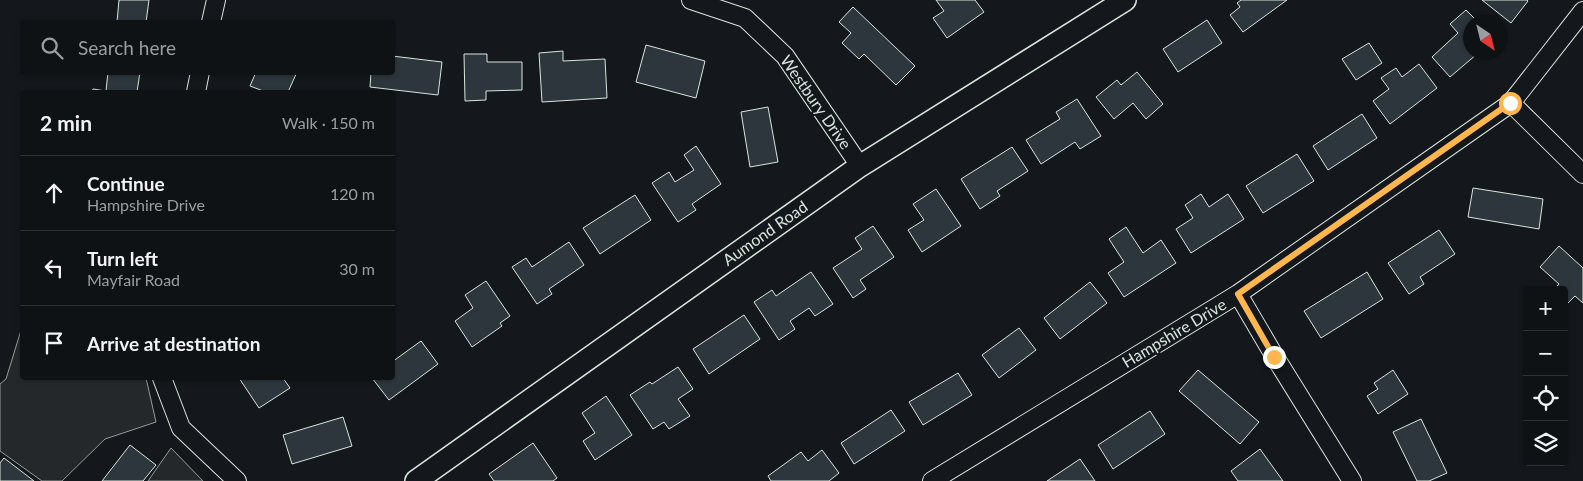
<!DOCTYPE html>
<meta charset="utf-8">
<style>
:root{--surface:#0f1215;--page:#1d2022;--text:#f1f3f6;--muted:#9b9ea0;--line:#2f3234}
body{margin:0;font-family:Lato,sans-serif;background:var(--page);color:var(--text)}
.controls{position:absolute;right:15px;bottom:15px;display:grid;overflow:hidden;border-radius:5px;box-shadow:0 1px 4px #0004}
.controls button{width:45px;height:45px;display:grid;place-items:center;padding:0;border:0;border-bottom:1px solid var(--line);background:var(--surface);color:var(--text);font:25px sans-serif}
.compass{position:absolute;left:1463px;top:15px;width:45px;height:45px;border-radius:50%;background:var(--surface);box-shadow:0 1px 4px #0004;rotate:145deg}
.stop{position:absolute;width:15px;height:15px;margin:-11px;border:4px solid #ffb74d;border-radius:50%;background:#fff}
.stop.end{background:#ffb74d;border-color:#fff;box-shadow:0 1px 5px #0008}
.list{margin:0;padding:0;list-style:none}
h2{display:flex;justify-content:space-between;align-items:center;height:65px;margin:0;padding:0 20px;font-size:21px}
h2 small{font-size:16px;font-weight:400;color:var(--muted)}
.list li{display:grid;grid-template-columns:32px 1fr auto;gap:15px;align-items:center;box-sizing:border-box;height:75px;padding:0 20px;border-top:1px solid var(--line)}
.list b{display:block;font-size:19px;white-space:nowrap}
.list p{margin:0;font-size:16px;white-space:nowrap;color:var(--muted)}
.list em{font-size:16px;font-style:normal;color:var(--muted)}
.icon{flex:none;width:28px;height:28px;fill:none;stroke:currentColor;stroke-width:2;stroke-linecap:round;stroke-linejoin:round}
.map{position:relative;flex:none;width:1583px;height:481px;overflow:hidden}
.search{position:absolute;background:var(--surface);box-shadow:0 1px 4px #0004;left:20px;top:20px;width:375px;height:55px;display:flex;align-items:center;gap:12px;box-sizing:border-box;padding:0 18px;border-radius:5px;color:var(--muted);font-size:19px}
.panel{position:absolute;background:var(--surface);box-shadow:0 1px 4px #0004;left:20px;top:90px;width:375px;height:290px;border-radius:5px}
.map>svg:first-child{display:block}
</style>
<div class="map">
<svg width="1583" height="481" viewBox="0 0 1583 481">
<rect width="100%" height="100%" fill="#14181c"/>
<path fill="#24282b" stroke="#939e99" d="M 22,327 L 22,378 L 146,378 L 156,422 L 105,439 L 62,481 L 42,481 L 0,451 L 0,384 L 6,379 Z
M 171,448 L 203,481 L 148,481 Z"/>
<path fill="#2c363c" stroke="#d8e6dc" d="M 119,0 L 149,0 L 146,22 L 117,22 Z
M 936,0 L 975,0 L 984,12 L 947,38 L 933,18 L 944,11 Z
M 1241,0 L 1287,0 L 1243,32 L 1230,15 L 1240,7 L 1237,3 Z
M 1482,0 L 1527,0 L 1528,1 L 1511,23 Z
M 853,7 L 915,66 L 896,85 L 864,54 L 859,59 L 842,43 L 851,33 L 839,22 Z
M 1466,10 L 1478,22 L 1470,22 L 1470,52 L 1489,52 L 1481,59 L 1477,54 L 1450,77 L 1432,57 L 1458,33 L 1450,24 Z
M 1207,20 L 1222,43 L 1178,72 L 1163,49 Z
M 1369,43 L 1382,63 L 1356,80 L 1342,59 Z
M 646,45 L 705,61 L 696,98 L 636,82 Z
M 563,51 L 563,61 L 605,59 L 607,98 L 542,102 L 539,53 Z
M 464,54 L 487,54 L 487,62 L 522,62 L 522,90 L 486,91 L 486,100 L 465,101 Z
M 392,56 L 442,62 L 438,95 L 370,87 L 371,72 L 392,72 Z
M 1419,64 L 1437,88 L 1390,124 L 1373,101 L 1389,89 L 1381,78 L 1396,68 L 1402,77 Z
M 108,72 L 140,72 L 137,92 L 92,92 L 93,89 L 106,91 Z
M 256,72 L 297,72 L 288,92 L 266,92 L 250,86 Z
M 1137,72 L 1163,104 L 1146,119 L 1133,103 L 1114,119 L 1096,97 L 1117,80 L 1121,85 Z
M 1077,99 L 1101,136 L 1080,149 L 1075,142 L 1041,164 L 1026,140 L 1060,119 L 1056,112 Z
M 768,107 L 778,162 L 750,167 L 741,112 Z
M 1362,114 L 1377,138 L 1328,170 L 1313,146 Z
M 696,146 L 721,184 L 692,204 L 696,210 L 678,222 L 652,183 L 669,172 L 675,182 L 694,170 L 684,155 Z
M 1012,147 L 1028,171 L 997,191 L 1000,196 L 980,209 L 961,179 Z
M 1297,154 L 1314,181 L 1263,213 L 1246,186 Z
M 1473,188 L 1543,199 L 1539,229 L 1468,217 Z
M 936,189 L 961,226 L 922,252 L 908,230 L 924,220 L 913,204 Z
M 1201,194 L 1209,207 L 1228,194 L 1244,219 L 1191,253 L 1176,229 L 1193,218 L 1185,205 Z
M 635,195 L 651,220 L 600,254 L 583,228 Z
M 873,226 L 894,257 L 860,280 L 866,289 L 853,298 L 833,268 L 862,249 L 855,238 Z
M 1126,227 L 1143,253 L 1161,240 L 1176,263 L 1124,297 L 1108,273 L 1124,262 L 1109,239 Z
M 1439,230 L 1455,254 L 1420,277 L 1424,284 L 1409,294 L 1388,263 Z
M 569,242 L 584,265 L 549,289 L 552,294 L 537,304 L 512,267 L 526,258 L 532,267 Z
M 1559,246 L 1583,268 L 1583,303 L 1575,296 L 1565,306 L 1564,290 L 1553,290 L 1559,284 L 1540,267 Z
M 811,272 L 833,304 L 815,316 L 809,308 L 790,321 L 795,329 L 779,340 L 754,302 L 772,290 L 776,296 Z
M 1367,272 L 1383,299 L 1321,338 L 1304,311 Z
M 486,281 L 510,316 L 500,323 L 502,326 L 472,347 L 455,321 L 473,308 L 465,295 Z
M 1090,282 L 1107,303 L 1060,339 L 1044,318 Z
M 744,315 L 760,339 L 709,374 L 693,349 Z
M 1019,328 L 1036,350 L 999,378 L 982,355 Z
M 421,341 L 438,364 L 389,400 L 372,378 L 392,378 L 392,362 Z
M 678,367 L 693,389 L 678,399 L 690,416 L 669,429 L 664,422 L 653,429 L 630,395 L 650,382 L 652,384 Z
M 1198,370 L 1259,422 L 1240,444 L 1179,391 Z
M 1393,370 L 1408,394 L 1378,414 L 1367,396 L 1378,389 L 1374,383 Z
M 958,373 L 972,395 L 923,425 L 909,402 Z
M 239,378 L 283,378 L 290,388 L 259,408 Z
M 606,396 L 632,435 L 595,460 L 583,441 L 595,433 L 582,413 Z
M 891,410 L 905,431 L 854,464 L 841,443 Z
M 1150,411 L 1165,434 L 1113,469 L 1098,445 Z
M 343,417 L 352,446 L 292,464 L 283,435 Z
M 1421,419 L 1447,473 L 1429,481 L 1417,481 L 1393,432 Z
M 533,443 L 557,478 L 553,481 L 494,481 L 489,474 Z
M 130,445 L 156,465 L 143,481 L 102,481 Z
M 1260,449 L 1283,481 L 1238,481 L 1231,471 Z
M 822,450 L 839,473 L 829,481 L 771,481 L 768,476 L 801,452 L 808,461 Z
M 4,458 L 34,481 L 0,481 L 0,463 Z
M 1080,459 L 1095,481 L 1047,481 Z"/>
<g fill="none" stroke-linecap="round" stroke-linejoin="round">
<g stroke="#d8e6dc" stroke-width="20">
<path id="minor" d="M 691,0 L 745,18 L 785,56 L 860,166
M 211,22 L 216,0
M 196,92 L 200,72
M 1511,103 L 1583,174
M 1238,294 L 1275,357 L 1352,481
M 162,378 L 181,428 L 237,481
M 932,481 L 1238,294 L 1511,103 L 1583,11"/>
</g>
<g stroke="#d8e6dc" stroke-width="24">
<path id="tertiary" d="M 416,481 L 860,166 L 1125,0"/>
</g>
<use href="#minor" stroke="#14181c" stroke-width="18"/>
<use href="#tertiary" stroke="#14181c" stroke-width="21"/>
</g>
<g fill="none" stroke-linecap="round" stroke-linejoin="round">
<path stroke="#ffb74d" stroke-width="6" d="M 1274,357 L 1238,294 L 1510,103"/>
</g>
<g text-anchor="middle" stroke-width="4" stroke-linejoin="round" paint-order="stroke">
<g font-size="16" fill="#d8e6dc" stroke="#14181c">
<text transform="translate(816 102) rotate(55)" y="6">Westbury Drive</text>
<text transform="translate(765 233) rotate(-35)" y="6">Aumond Road</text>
<text transform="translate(1174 333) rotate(-31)" y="6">Hampshire Drive</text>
</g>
</g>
</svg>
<div class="controls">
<button>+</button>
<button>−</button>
<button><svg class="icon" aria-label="locate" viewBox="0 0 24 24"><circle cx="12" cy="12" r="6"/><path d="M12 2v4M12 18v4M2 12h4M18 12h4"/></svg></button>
<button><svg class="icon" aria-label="layers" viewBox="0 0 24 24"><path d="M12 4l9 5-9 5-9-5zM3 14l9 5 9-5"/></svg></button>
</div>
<svg class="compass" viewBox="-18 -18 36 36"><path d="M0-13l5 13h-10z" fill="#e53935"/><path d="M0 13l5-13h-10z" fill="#9b9ea0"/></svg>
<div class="stop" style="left:1510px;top:103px"></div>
<div class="stop end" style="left:1274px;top:357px"></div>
<div class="search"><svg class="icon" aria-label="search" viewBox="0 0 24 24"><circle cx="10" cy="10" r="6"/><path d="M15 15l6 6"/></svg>Search here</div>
<section class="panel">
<h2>2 min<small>Walk · 150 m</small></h2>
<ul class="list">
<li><svg class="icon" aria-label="ahead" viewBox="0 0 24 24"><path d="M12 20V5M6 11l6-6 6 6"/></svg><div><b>Continue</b><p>Hampshire Drive</p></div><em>120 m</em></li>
<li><svg class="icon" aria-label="left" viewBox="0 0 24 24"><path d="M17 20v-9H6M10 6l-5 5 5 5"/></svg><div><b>Turn left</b><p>Mayfair Road</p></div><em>30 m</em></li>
<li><svg class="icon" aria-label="arrive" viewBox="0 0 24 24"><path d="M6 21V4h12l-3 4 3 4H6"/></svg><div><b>Arrive at destination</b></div></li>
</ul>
</section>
</div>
